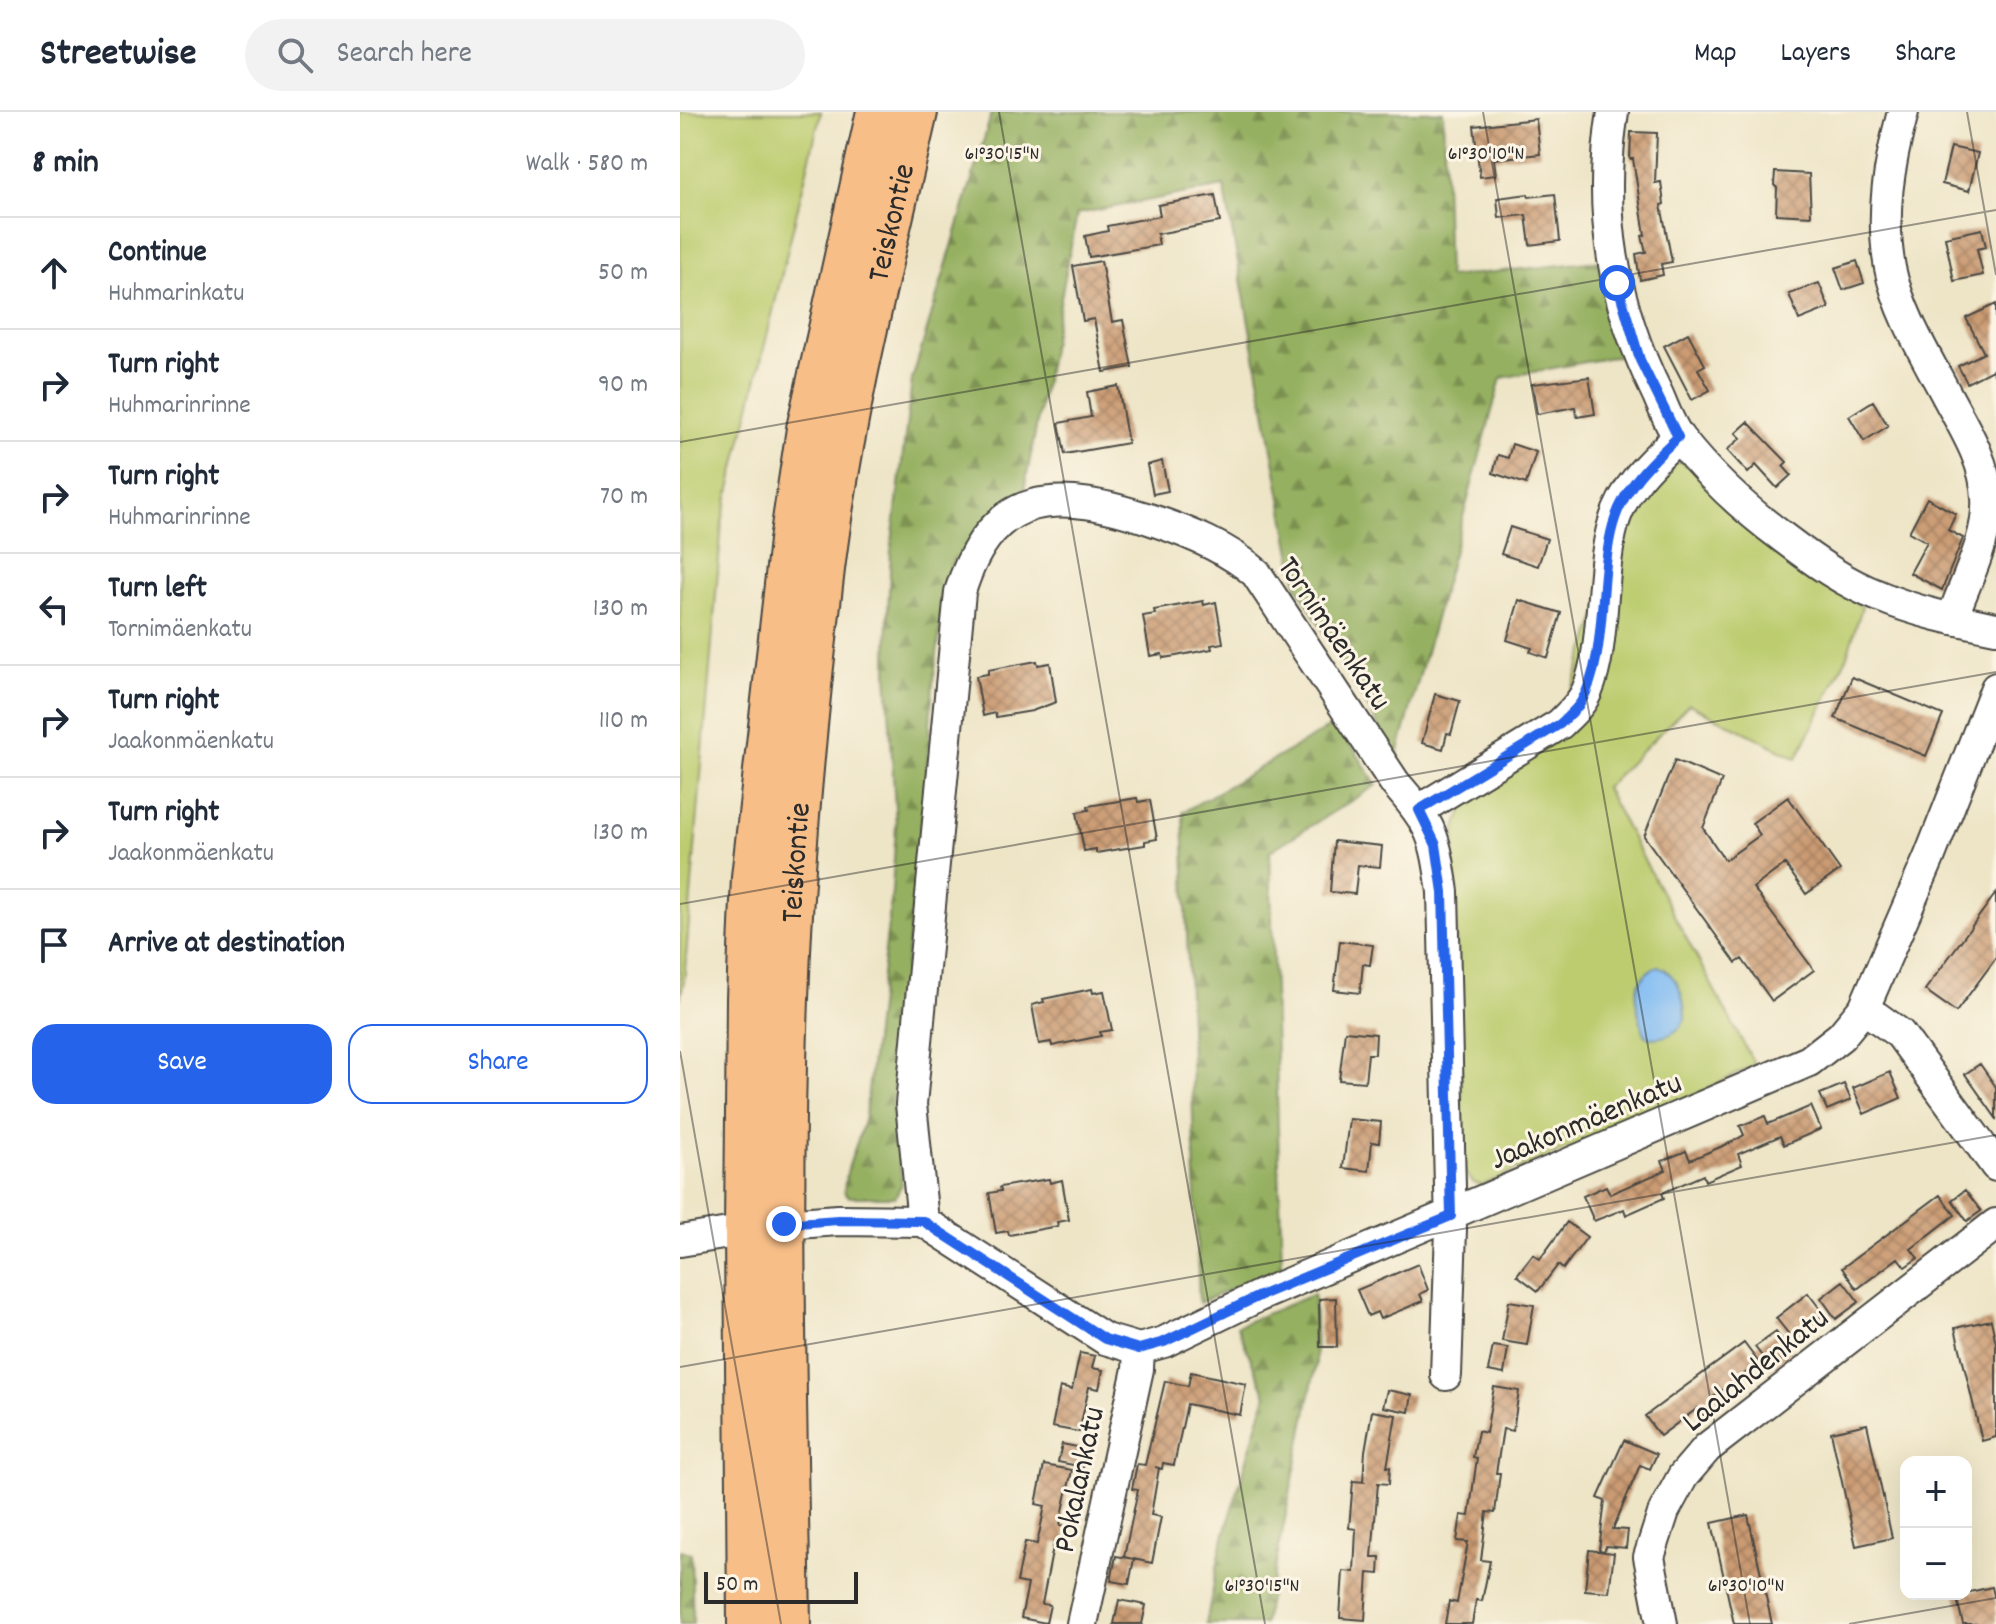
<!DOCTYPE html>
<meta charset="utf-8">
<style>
:root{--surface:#fff;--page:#f2f2f3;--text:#1f2937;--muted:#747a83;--line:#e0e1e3;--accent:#2563eb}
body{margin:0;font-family:Dekko,sans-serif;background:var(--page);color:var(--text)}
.controls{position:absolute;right:24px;bottom:24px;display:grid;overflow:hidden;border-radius:16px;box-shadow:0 8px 32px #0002}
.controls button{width:72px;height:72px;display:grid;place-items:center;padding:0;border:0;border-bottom:2px solid var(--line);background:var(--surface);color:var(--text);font:40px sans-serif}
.scale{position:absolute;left:24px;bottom:20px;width:154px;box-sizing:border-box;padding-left:8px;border:4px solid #2b2b2b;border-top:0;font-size:22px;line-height:28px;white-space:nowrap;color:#2b2b2b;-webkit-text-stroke:6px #fcf5e5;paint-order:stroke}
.stop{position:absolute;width:24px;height:24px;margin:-18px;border:6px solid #2563eb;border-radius:50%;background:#fff}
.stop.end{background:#2563eb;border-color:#fff;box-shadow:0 2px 8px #0008}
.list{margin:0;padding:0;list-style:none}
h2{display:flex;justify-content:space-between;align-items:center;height:104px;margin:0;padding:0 32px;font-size:34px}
h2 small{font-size:26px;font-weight:400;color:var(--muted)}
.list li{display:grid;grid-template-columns:52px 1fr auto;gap:24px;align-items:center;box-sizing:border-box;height:112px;padding:0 32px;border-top:2px solid var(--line)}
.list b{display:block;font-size:30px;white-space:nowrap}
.list p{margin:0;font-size:26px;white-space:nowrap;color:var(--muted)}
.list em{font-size:26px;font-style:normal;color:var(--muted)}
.actions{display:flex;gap:16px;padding:24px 32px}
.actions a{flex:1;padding:18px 0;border:2px solid var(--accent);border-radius:24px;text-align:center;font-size:28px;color:var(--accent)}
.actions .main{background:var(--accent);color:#fff}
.icon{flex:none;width:44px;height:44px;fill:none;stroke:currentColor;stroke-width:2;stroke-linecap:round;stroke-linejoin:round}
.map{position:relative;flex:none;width:1316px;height:1512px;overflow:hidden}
header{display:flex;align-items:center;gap:48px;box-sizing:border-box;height:112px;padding:0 40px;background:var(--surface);border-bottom:2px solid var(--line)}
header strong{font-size:38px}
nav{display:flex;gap:44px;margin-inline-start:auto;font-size:28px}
.search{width:560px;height:72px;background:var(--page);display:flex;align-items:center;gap:20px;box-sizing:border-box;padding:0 28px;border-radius:44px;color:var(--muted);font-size:30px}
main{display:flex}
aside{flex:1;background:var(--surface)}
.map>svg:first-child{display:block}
</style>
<header>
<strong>Streetwise</strong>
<div class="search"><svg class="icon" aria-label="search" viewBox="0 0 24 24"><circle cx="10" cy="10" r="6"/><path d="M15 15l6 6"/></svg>Search here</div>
<nav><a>Map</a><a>Layers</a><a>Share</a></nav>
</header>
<main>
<aside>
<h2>8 min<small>Walk · 580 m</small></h2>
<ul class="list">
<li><svg class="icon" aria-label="ahead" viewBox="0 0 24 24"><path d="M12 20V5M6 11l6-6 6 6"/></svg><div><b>Continue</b><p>Huhmarinkatu</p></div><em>50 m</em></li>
<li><svg class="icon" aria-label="right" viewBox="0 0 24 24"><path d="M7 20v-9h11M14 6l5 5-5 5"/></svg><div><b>Turn right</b><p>Huhmarinrinne</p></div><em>90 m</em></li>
<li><svg class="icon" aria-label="right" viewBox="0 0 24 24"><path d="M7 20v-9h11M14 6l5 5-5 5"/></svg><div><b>Turn right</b><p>Huhmarinrinne</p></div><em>70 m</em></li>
<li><svg class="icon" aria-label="left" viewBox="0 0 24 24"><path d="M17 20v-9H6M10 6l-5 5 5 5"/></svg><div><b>Turn left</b><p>Tornimäenkatu</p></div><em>130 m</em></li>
<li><svg class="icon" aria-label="right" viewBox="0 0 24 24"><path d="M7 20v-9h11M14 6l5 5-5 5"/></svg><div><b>Turn right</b><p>Jaakonmäenkatu</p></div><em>110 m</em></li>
<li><svg class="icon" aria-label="right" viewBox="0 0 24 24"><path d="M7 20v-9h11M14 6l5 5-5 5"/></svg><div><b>Turn right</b><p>Jaakonmäenkatu</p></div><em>130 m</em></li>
<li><svg class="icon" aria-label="arrive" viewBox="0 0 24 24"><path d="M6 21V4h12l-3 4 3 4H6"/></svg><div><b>Arrive at destination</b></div></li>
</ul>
<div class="actions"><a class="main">Save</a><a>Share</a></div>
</aside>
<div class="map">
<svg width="1316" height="1512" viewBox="0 0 1316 1512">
<defs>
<pattern id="forest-firs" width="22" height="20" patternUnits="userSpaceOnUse" patternTransform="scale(2)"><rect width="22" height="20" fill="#95b061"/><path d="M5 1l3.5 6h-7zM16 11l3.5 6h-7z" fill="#7a8f50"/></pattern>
<pattern id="building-cross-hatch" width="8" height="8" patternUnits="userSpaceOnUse" patternTransform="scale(2)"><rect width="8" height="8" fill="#cb9b73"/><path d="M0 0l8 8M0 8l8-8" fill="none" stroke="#a57f5f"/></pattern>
</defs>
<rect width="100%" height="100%" fill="#fcf5e5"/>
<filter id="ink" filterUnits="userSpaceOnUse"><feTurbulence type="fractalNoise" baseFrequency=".0125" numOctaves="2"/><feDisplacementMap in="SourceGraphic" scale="16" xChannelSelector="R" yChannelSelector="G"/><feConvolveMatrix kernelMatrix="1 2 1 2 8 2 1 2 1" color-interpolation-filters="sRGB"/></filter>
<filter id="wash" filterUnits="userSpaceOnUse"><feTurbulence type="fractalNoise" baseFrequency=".006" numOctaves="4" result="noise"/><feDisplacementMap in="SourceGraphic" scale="32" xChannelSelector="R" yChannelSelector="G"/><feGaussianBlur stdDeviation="1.8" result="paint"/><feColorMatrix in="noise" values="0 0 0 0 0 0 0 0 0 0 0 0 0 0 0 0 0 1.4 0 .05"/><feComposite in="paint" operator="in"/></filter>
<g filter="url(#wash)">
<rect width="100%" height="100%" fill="#eee5c7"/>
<path fill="#bccc6e" stroke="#747c4c" stroke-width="2" d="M 0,0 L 141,0 L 42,410 L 4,869 L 0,888 Z
M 998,350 L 1006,351 L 1182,495 L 1166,547 L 1117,646 L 1009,592 L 925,676 L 1075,953 L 1019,981 L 802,1073 L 794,1071 L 784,1060 L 774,762 C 774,730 772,704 796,680 L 874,629 L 939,440 L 949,401 L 986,353 Z"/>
<path fill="url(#forest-firs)" stroke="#606e46" stroke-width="2" d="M 312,0 L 763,0 L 768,165 L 918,149 L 943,243 L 821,266 L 717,646 L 617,474 L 544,74 L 397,102 L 344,379 L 336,385 L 266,474 L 253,572 L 246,669 L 216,942 L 212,995 L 222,1072 L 215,1085 L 170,1085 L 165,1082 C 161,1065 181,1025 185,1004 L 212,779 L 216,714 L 207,561 L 208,499 L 211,439 L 232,268 Z
M 657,611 L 697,673 L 590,739 L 602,1155 L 519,1191 L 503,700 Z
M 634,1182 L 636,1252 L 584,1512 L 526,1512 L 541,1435 L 586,1283 L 557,1214 Z
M 0,1438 L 11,1441 L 13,1512 L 0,1512 Z"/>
<path fill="#81bcf3" stroke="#56748f" stroke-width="2" d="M 978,854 C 998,862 1005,886 1005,907 C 999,922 983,926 969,926 L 965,923 C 956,897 947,867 978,854 Z"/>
<g id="blocks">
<path fill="url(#building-cross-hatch)" d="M 856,7 L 860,42 L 814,47 L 816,63 L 800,65 L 794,14 Z
M 951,20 L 977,21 L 975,71 L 981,70 L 984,92 L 981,93 L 992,150 L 981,152 L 983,163 L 960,168 L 956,142 L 966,140 L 962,124 L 965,123 L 953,47 L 950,47 Z
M 1271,35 L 1298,41 L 1289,79 L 1262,72 Z
M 1095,60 L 1129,62 L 1131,104 L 1096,102 L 1097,76 L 1094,73 Z
M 848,82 L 849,85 L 875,82 L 880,129 L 850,133 L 846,103 L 819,106 L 817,86 Z
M 535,83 L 540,110 L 477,122 L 479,133 L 409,145 L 405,124 L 428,119 L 427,114 L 480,104 L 478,93 Z
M 1302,117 L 1306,135 L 1297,137 L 1303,163 L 1274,169 L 1265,125 Z
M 421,149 L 432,210 L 443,208 L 452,255 L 424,260 L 414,207 L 403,209 L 393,154 Z
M 1177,149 L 1184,171 L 1163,178 L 1155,156 Z
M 1139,171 L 1149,196 L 1119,208 L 1109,182 Z
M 1316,192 L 1316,266 L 1312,258 L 1287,271 L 1278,254 L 1304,241 L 1286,206 Z
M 1008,221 L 1025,253 L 1018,257 L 1030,278 L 1012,288 L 984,234 Z
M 909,265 L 915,302 L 897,305 L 895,295 L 857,302 L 852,272 Z
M 438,274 L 448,331 L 385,342 L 379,311 L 411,305 L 407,280 Z
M 1193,289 L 1208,314 L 1184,329 L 1169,304 Z
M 1068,310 L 1107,350 L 1103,354 L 1111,363 L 1097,376 L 1076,353 L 1068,361 L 1047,338 L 1061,326 L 1056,321 Z
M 832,332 L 856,340 L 846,372 L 813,361 L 818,343 L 828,346 Z
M 482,349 L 488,379 L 473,382 L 467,353 Z
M 1247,386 L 1276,402 L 1268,418 L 1283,426 L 1262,478 L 1230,461 L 1247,430 L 1229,420 Z
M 830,415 L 867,427 L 858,454 L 821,442 Z
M 839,488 L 881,501 L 868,546 L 850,540 L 852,536 L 827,528 Z
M 523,489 L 524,493 L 536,490 L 543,531 L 531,533 L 532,537 L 496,544 L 483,546 L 482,542 L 470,544 L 463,504 L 475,502 L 474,498 Z
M 357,549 L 358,553 L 370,551 L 376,590 L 352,599 L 316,605 L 315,601 L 303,604 L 296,564 L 308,562 L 308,558 Z
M 1172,565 L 1263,603 L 1246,644 L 1155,606 Z
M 755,582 L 780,589 L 771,622 L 767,621 L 763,637 L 742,631 Z
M 995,648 L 1042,668 L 1023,716 L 1045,748 L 1080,723 L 1072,711 L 1108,685 L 1160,758 L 1126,782 L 1105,752 L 1073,776 L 1134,858 L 1092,889 L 1062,847 L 1056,851 L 964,724 Z
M 457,686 L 458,690 L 470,688 L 477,727 L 465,729 L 465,733 L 446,736 L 416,741 L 416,737 L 404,739 L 397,700 L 409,698 L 408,694 Z
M 654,729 L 702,734 L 700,755 L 678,753 L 675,782 L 650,780 Z
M 1316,781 L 1316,846 L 1276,900 L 1245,878 Z
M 660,829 L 693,833 L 690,853 L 683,852 L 680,881 L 654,878 Z
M 412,877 L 413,881 L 424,879 L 432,918 L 420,920 L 421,924 L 372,934 L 371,930 L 359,932 L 352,893 L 364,890 L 363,887 Z
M 665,919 L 696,922 L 695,942 L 688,942 L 685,970 L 659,968 Z
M 1300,952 L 1316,975 L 1316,1006 L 1285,962 Z
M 1210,960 L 1221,986 L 1184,1002 L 1173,976 Z
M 1164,972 L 1171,988 L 1147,998 L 1140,982 Z
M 1131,994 L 1141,1017 L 1104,1033 L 1100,1024 L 1058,1042 L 1062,1053 L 1025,1069 L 1023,1063 L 982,1081 L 984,1086 L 946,1103 L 944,1097 L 914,1109 L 903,1084 L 926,1074 L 930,1082 L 986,1058 L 982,1049 L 1006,1039 L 1010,1048 L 1052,1030 L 1064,1023 L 1060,1014 L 1085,1004 L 1088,1012 Z
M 669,1007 L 701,1010 L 699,1031 L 692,1030 L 689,1059 L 663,1056 Z
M 369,1067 L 370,1071 L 382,1068 L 389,1108 L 377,1110 L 378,1114 L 329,1123 L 328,1119 L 316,1121 L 309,1081 L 321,1079 L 320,1075 Z
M 1285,1078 L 1301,1099 L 1287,1109 L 1272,1088 Z
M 1260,1083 L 1275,1103 L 1231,1137 L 1238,1146 L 1225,1155 L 1218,1146 L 1177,1177 L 1162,1156 Z
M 887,1110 L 907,1125 L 883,1157 L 878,1153 L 858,1179 L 837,1163 L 853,1142 L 860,1147 Z
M 738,1152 L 748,1178 L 740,1182 L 743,1189 L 700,1207 L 697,1200 L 688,1204 L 677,1178 Z
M 1163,1169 L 1179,1190 L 1156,1207 L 1141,1186 Z
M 1128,1181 L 1144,1202 L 1112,1226 L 1096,1206 Z
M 656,1186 L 657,1235 L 640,1235 L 639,1187 Z
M 829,1189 L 854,1193 L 847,1233 L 822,1229 Z
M 1311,1208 L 1316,1231 L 1316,1325 L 1302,1329 L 1275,1216 Z
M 1096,1220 L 1112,1240 L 1091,1256 L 1075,1235 Z
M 1064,1231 L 1079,1251 L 1032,1286 L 1038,1295 L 1025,1305 L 1018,1296 L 980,1324 L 965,1304 Z
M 813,1234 L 828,1236 L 824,1262 L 808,1259 Z
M 400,1241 L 415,1244 L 412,1256 L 423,1258 L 419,1277 L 409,1275 L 399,1320 L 372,1315 L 380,1275 L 392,1278 Z
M 511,1260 L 566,1272 L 560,1303 L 507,1292 L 494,1353 L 483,1351 L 482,1357 L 475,1355 L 479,1356 L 471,1403 L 481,1405 L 472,1451 L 444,1445 L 458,1378 L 452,1377 L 457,1352 L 465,1353 L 485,1269 L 508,1274 Z
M 814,1275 L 839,1279 L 833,1319 L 823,1317 L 816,1361 L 820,1361 L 815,1401 L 807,1400 L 801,1448 L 810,1449 L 802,1489 L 796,1488 L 792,1512 L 765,1512 L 769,1489 L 777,1491 L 788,1430 L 777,1429 L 781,1403 L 789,1404 L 797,1346 L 793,1345 L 798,1319 L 806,1321 Z
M 707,1278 L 732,1283 L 729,1300 L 703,1295 Z
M 692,1299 L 716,1303 L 707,1355 L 710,1355 L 709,1372 L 698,1371 L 692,1445 L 700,1445 L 699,1462 L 688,1461 L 685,1508 L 660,1506 L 663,1459 L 674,1460 L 676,1417 L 669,1416 L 673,1369 L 686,1370 L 683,1370 L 685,1339 Z
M 1187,1312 L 1212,1426 L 1176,1434 L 1151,1320 Z
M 944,1328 L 977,1342 L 970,1357 L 960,1353 L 933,1417 L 948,1418 L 946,1436 L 926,1434 L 924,1439 L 919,1438 L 925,1389 L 918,1386 Z
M 382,1332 L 407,1337 L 403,1355 L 378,1350 Z
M 364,1353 L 392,1358 L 380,1413 L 387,1414 L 384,1432 L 374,1430 L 362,1492 L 370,1493 L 366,1511 L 341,1506 L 348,1472 L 337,1470 L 345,1430 L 357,1432 L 365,1394 L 356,1392 Z
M 1068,1403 L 1092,1512 L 1054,1512 L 1032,1411 Z
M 909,1438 L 934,1441 L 929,1480 L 905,1478 Z
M 436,1444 L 454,1447 L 449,1472 L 431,1469 Z
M 1312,1475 L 1316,1492 L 1316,1512 L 1283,1512 L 1276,1483 Z
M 439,1488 L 466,1493 L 462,1512 L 434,1512 Z"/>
</g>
</g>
<g filter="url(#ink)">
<use href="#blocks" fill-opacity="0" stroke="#484742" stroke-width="2"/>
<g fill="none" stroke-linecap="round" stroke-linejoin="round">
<g stroke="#484742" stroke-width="34">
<path id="minor" d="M 933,0 C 917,100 933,192 978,283 C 984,297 990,314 1000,327 C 1029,364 1067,399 1105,427 C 1134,449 1165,471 1199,484 C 1236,500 1276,508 1316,516
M 1223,0 C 1209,52 1200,103 1210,156 C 1218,198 1247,246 1267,284 C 1284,316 1305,348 1307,385 C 1310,425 1285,469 1272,507
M 739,698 L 880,612 C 890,602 901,593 907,579 C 926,535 919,463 933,413 C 943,376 971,350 998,325
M 1184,896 L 1220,922 L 1316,1054
M 243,1109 L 231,992 L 280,480 C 313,373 380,378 472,408 C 508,420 548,436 576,461 L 715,671 C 753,714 755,724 763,780 L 771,1117 L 766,1263
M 0,1129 L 104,1112 L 158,1108 L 243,1109 L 425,1227 L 459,1237 L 484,1230 L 579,1184 L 1129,949 L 1161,924 L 1184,896 L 1249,746 L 1316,576
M 402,1512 L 458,1257 L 459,1237
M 982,1512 L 969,1445 L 984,1399 L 1003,1364 L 1027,1336 L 1316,1112"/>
</g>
<g stroke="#484742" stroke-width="48">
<g id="highway">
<path d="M 70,1512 L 67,1118 L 69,886 L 74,765 L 112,429 L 129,317 L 199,0"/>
<path id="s1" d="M 108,1512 C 104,1270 96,1026 111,785 C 118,676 129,566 142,457 C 161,303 200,151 235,0"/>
</g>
</g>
<use href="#minor" stroke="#fff" stroke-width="30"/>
<use href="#highway" stroke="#f7be88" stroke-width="44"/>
</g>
</g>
<g fill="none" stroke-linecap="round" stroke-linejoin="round" filter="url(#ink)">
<path stroke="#2563eb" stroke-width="10" d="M 104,1112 L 158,1108 L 243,1109 L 425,1227 L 459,1237 L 484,1230 L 579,1184 L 771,1104 L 763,780 L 756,733 L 739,698 L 880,612 C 887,605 896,598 901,590 C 928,545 918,466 933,413 C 943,376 971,350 998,325 L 960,248 L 937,171"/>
</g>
<path fill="none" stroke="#2b2b2b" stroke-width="2" stroke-opacity="0.45" d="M 319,0 L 585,1512M 803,0 L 1070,1512M 1287,0 L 1316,163M 0,330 L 1316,98M 0,792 L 1316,560M 0,939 L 101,1512M 0,1255 L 1316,1023M 1169,1512 L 1316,1486"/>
<g text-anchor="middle" stroke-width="6" stroke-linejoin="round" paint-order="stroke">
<g font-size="32" fill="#2b2b2b" stroke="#fcf5e5">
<text dy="11" stroke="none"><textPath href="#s1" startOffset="1410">Teiskontie</textPath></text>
<text transform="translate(656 520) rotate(56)" y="11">Tornimäenkatu</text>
<text dy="11" stroke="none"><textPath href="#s1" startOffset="762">Teiskontie</textPath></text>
<text transform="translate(905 1007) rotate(-23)" y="11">Jaakonmäenkatu</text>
<text transform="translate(1074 1256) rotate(-39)" y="11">Laalahdenkatu</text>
<text transform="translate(397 1367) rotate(-78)" y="11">Pokalankatu</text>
</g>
</g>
<g font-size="20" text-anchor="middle" fill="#2b2b2b" stroke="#fcf5e5" stroke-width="6" stroke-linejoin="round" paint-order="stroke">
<text x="322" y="47">61°30'15"N</text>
<text x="806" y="47">61°30'10"N</text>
<text x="582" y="1479">61°30'15"N</text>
<text x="1066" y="1479">61°30'10"N</text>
</g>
</svg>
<div class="controls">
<button>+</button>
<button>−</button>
</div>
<div class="scale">50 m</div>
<div class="stop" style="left:937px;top:171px"></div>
<div class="stop end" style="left:104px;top:1112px"></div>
</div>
</main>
